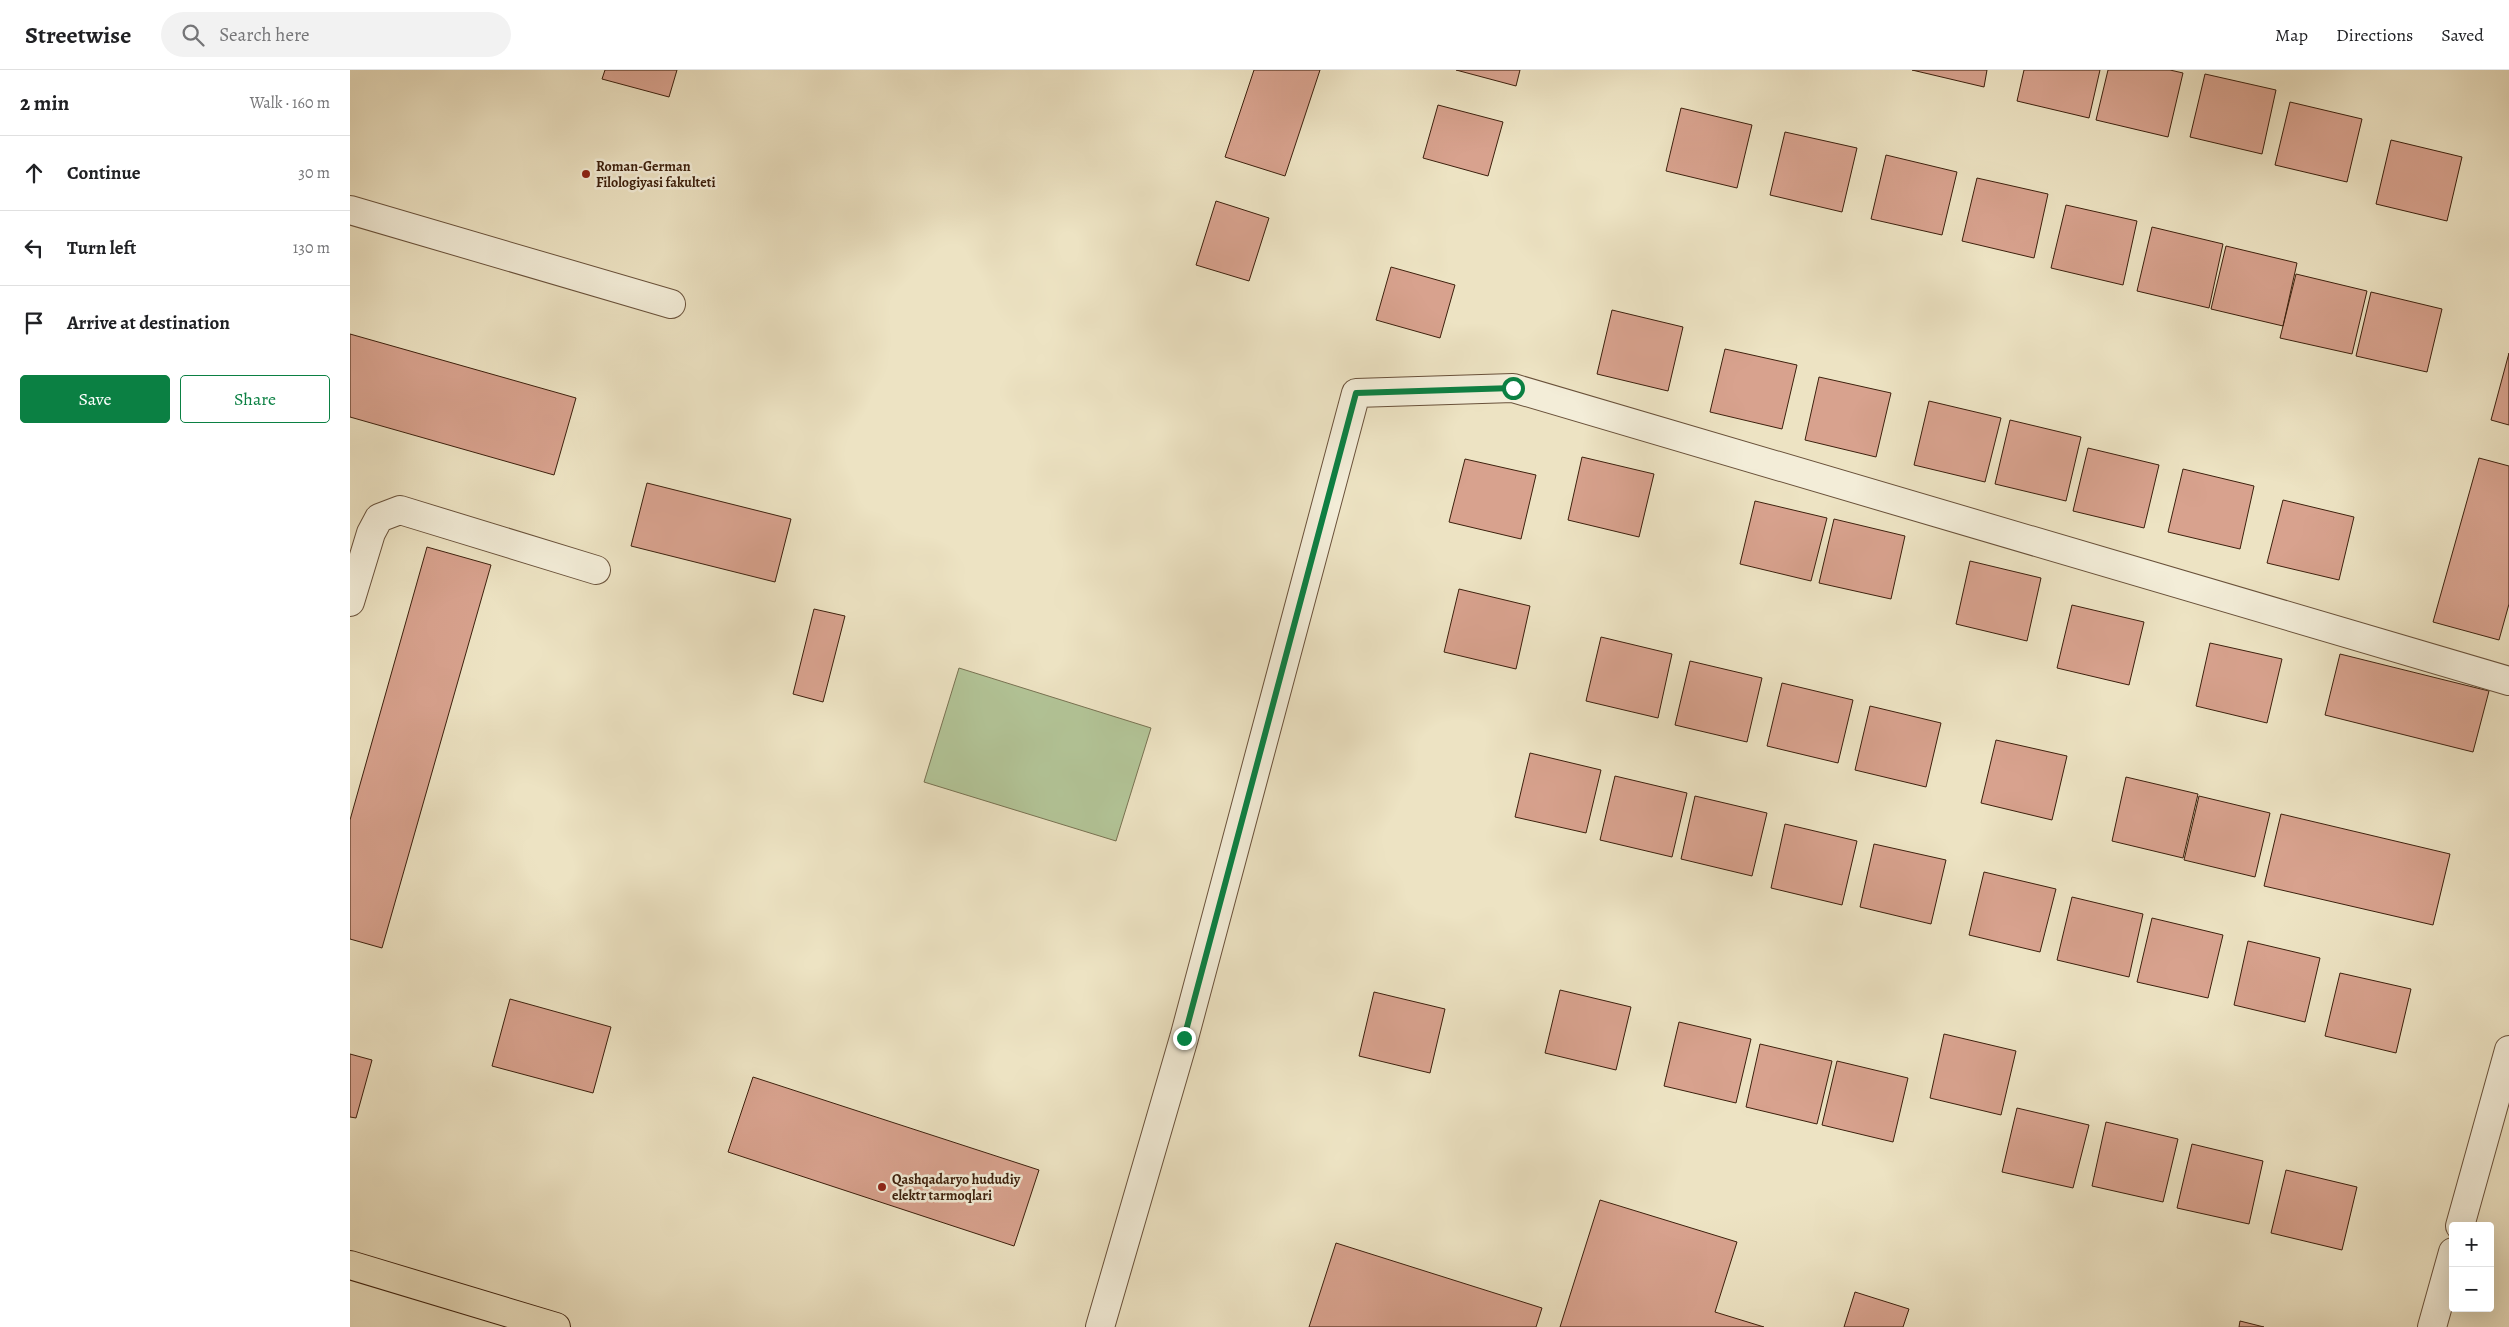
<!DOCTYPE html>
<meta charset="utf-8">
<style>
:root{--surface:#fff;--page:#f2f2f2;--text:#202124;--muted:#757577;--line:#e0e0e0;--accent:#0b8043}
body{margin:0;font-family:Alegreya,serif;background:var(--page);color:var(--text)}
.controls{position:absolute;right:15px;bottom:15px;display:grid;overflow:hidden;border-radius:5px;box-shadow:0 5px 20px #0002}
.controls button{width:45px;height:45px;display:grid;place-items:center;padding:0;border:0;border-bottom:1px solid var(--line);background:var(--surface);color:var(--text);font:25px sans-serif}
.stop{position:absolute;width:15px;height:15px;margin:-11px;border:4px solid #0b8043;border-radius:50%;background:#fff}
.stop.end{background:#0b8043;border-color:#fff;box-shadow:0 1px 5px #0008}
.list{margin:0;padding:0;list-style:none}
h2{display:flex;justify-content:space-between;align-items:center;height:65px;margin:0;padding:0 20px;font-size:21px}
h2 small{font-size:16px;font-weight:400;color:var(--muted)}
.list li{display:grid;grid-template-columns:32px 1fr auto;gap:15px;align-items:center;box-sizing:border-box;height:75px;padding:0 20px;border-top:1px solid var(--line)}
.list b{display:block;font-size:19px;white-space:nowrap}
.list em{font-size:16px;font-style:normal;color:var(--muted)}
.actions{display:flex;gap:10px;padding:15px 20px}
.actions a{flex:1;padding:11px 0;border:1px solid var(--accent);border-radius:5px;text-align:center;font-size:18px;color:var(--accent)}
.actions .main{background:var(--accent);color:#fff}
.icon{flex:none;width:28px;height:28px;fill:none;stroke:currentColor;stroke-width:2;stroke-linecap:round;stroke-linejoin:round}
.map{position:relative;flex:none;width:2159px;height:1257px;overflow:hidden}
header{display:flex;align-items:center;gap:30px;box-sizing:border-box;height:70px;padding:0 25px;background:var(--surface);border-bottom:1px solid var(--line)}
header strong{font-size:24px}
nav{display:flex;gap:28px;margin-inline-start:auto;font-size:18px}
.search{width:350px;height:45px;background:var(--page);display:flex;align-items:center;gap:12px;box-sizing:border-box;padding:0 18px;border-radius:28px;color:var(--muted);font-size:19px}
main{display:flex}
aside{flex:1;background:var(--surface)}
.map>svg:first-child{display:block}
</style>
<header>
<strong>Streetwise</strong>
<div class="search"><svg class="icon" aria-label="search" viewBox="0 0 24 24"><circle cx="10" cy="10" r="6"/><path d="M15 15l6 6"/></svg>Search here</div>
<nav><a>Map</a><a>Directions</a><a>Saved</a></nav>
</header>
<main>
<aside>
<h2>2 min<small>Walk · 160 m</small></h2>
<ul class="list">
<li><svg class="icon" aria-label="ahead" viewBox="0 0 24 24"><path d="M12 20V5M6 11l6-6 6 6"/></svg><div><b>Continue</b></div><em>30 m</em></li>
<li><svg class="icon" aria-label="left" viewBox="0 0 24 24"><path d="M17 20v-9H6M10 6l-5 5 5 5"/></svg><div><b>Turn left</b></div><em>130 m</em></li>
<li><svg class="icon" aria-label="arrive" viewBox="0 0 24 24"><path d="M6 21V4h12l-3 4 3 4H6"/></svg><div><b>Arrive at destination</b></div></li>
</ul>
<div class="actions"><a class="main">Save</a><a>Share</a></div>
</aside>
<div class="map">
<svg width="2159" height="1257" viewBox="0 0 2159 1257">
<rect width="100%" height="100%" fill="#ede3c3"/>
<filter id="stains"><feTurbulence type="fractalNoise" baseFrequency=".004" numOctaves="4"/><feColorMatrix values="0 0 0 0 .2 0 0 0 0 .09 0 0 0 0 .02 0 0 0 .5 -.17"/></filter>
<radialGradient id="worn" r=".72"><stop offset=".6" stop-color="#630" stop-opacity="0"/><stop offset="1" stop-color="#630" stop-opacity=".3"/></radialGradient>
<path fill="#b3c598" stroke="#787252" d="M 609,598 L 801,658 L 766,771 L 574,712 Z"/>
<path fill="#d8a28e" stroke="#3d200d" d="M 255,0 L 327,0 L 319,27 L 252,9 Z
M 904,0 L 970,0 L 935,106 L 875,87 Z
M 1106,0 L 1170,0 L 1166,16 Z
M 1562,0 L 1637,0 L 1634,17 Z
M 1674,0 L 1750,0 L 1739,48 L 1667,31 Z
M 1758,0 L 1820,0 L 1833,3 L 1818,67 L 1746,50 Z
M 1855,4 L 1926,20 L 1912,84 L 1840,67 Z
M 1940,32 L 2012,49 L 1997,112 L 1925,95 Z
M 1088,35 L 1153,52 L 1138,106 L 1073,88 Z
M 1331,38 L 1402,55 L 1387,118 L 1316,101 Z
M 1435,62 L 1507,78 L 1492,142 L 1420,125 Z
M 2041,70 L 2112,87 L 2097,151 L 2026,134 Z
M 1536,85 L 1607,102 L 1592,165 L 1521,149 Z
M 1627,108 L 1698,124 L 1684,188 L 1612,171 Z
M 866,131 L 919,148 L 899,211 L 846,195 Z
M 1716,135 L 1787,151 L 1773,215 L 1701,198 Z
M 1802,157 L 1873,174 L 1859,238 L 1787,221 Z
M 1876,176 L 1947,193 L 1933,256 L 1861,239 Z
M 1041,197 L 1105,215 L 1090,268 L 1026,250 Z
M 1946,204 L 2017,221 L 2002,284 L 1930,268 Z
M 2021,222 L 2092,239 L 2077,302 L 2006,286 Z
M 1262,240 L 1333,257 L 1318,321 L 1247,304 Z
M 0,264 L 226,328 L 204,405 L 0,347 Z
M 1375,279 L 1447,295 L 1432,359 L 1360,342 Z
M 2159,283 L 2159,355 L 2141,350 Z
M 1469,307 L 1541,323 L 1526,387 L 1455,370 Z
M 1579,331 L 1651,348 L 1635,412 L 1564,395 Z
M 1660,350 L 1731,367 L 1716,431 L 1645,414 Z
M 1738,378 L 1809,395 L 1794,458 L 1723,441 Z
M 1232,387 L 1304,404 L 1289,467 L 1218,450 Z
M 2129,388 L 2159,396 L 2159,534 L 2149,570 L 2083,552 Z
M 1115,389 L 1186,405 L 1171,469 L 1099,452 Z
M 1833,399 L 1904,416 L 1890,479 L 1818,462 Z
M 297,413 L 441,449 L 425,512 L 281,476 Z
M 1933,430 L 2004,447 L 1989,510 L 1917,493 Z
M 1405,431 L 1477,448 L 1461,511 L 1390,494 Z
M 1484,449 L 1555,466 L 1541,529 L 1469,513 Z
M 77,477 L 141,495 L 32,878 L 0,869 L 0,750 Z
M 1620,491 L 1691,508 L 1677,571 L 1606,554 Z
M 1109,519 L 1180,536 L 1166,599 L 1094,582 Z
M 1722,535 L 1794,552 L 1779,615 L 1707,598 Z
M 464,539 L 495,546 L 473,632 L 443,624 Z
M 1251,567 L 1322,584 L 1308,648 L 1236,631 Z
M 1860,573 L 1932,589 L 1917,653 L 1846,636 Z
M 1990,584 L 2139,621 L 2123,682 L 1975,645 Z
M 1340,591 L 1412,608 L 1397,672 L 1325,655 Z
M 1432,613 L 1503,630 L 1488,693 L 1417,676 Z
M 1520,636 L 1591,653 L 1576,717 L 1505,700 Z
M 1646,670 L 1717,686 L 1702,750 L 1631,733 Z
M 1180,683 L 1251,700 L 1236,763 L 1165,747 Z
M 1265,706 L 1337,723 L 1322,787 L 1250,770 Z
M 1776,707 L 1848,724 L 1833,788 L 1762,771 Z
M 1345,726 L 1417,743 L 1402,806 L 1331,789 Z
M 1849,726 L 1920,743 L 1905,807 L 1834,790 Z
M 1931,744 L 2100,784 L 2083,855 L 1914,816 Z
M 1435,754 L 1507,771 L 1492,835 L 1421,818 Z
M 1524,774 L 1596,790 L 1581,854 L 1510,837 Z
M 1634,802 L 1706,819 L 1690,882 L 1619,865 Z
M 1722,827 L 1793,844 L 1779,907 L 1707,890 Z
M 1802,848 L 1873,865 L 1858,928 L 1787,912 Z
M 1898,871 L 1970,888 L 1955,952 L 1884,935 Z
M 1990,903 L 2061,919 L 2046,983 L 1975,966 Z
M 1210,920 L 1281,937 L 1266,1000 L 1195,983 Z
M 1024,922 L 1095,939 L 1080,1003 L 1009,986 Z
M 160,929 L 261,957 L 243,1023 L 142,996 Z
M 1329,952 L 1401,969 L 1386,1033 L 1314,1016 Z
M 1594,964 L 1666,981 L 1651,1045 L 1580,1028 Z
M 1410,974 L 1482,991 L 1467,1054 L 1396,1037 Z
M 0,984 L 22,990 L 6,1048 L 0,1047 Z
M 1487,991 L 1558,1008 L 1543,1072 L 1472,1055 Z
M 403,1007 L 689,1100 L 664,1176 L 378,1082 Z
M 1667,1038 L 1739,1055 L 1723,1118 L 1652,1102 Z
M 1756,1052 L 1828,1069 L 1813,1132 L 1742,1116 Z
M 1842,1074 L 1913,1091 L 1899,1154 L 1827,1138 Z
M 1936,1100 L 2007,1117 L 1992,1180 L 1921,1163 Z
M 1250,1130 L 1387,1172 L 1365,1242 L 1414,1257 L 1210,1257 Z
M 986,1173 L 1192,1238 L 1186,1257 L 959,1257 Z
M 1505,1222 L 1559,1239 L 1553,1257 L 1494,1257 Z
M 1890,1251 L 1914,1257 L 1889,1257 Z"/>
<g fill="none" stroke-linecap="round" stroke-linejoin="round">
<g stroke="#69513a" stroke-width="30">
<path id="minor" d="M 0,140 L 321,234
M 0,532 L 21,463 L 29,448 L 50,440 L 246,500
M 2110,1156 L 2159,980
M 750,1257 L 834,968 L 1006,323 L 1163,318 L 2159,611
M 2082,1257 L 2103,1182"/>
</g>
<g stroke="#3d200d" stroke-width="30">
<path id="major" d="M 0,1195 L 206,1257"/>
</g>
<use href="#minor" stroke="#f3edd8" stroke-width="28"/>
<use href="#major" stroke="#ede3c3" stroke-width="28"/>
</g>
<g fill="none" stroke-linecap="round" stroke-linejoin="round">
<path stroke="#0b8043" stroke-width="6" d="M 834,968 L 1006,323 L 1163,318"/>
</g>
<g fill="#8f2418" stroke="#f3edd8" stroke-width="2">
<circle cx="236" cy="104" r="5"/>
<circle cx="532" cy="1117" r="5"/>
</g>
<g text-anchor="middle" stroke-width="5" stroke-linejoin="round" paint-order="stroke">
<g font-size="14" font-weight="bold" fill="#3d200d" stroke="#f3edd8" text-anchor="start">
<text x="246" y="101">Roman-German<tspan x="246" dy="16">Filologiyasi fakulteti</tspan></text>
<text x="542" y="1114">Qashqadaryo hududiy<tspan x="542" dy="16">elektr tarmoqlari</tspan></text>
</g>
</g>
<rect width="100%" height="100%" filter="url(#stains)"/>
<rect width="100%" height="100%" fill="url(#worn)"/>
</svg>
<div class="controls">
<button>+</button>
<button>−</button>
</div>
<div class="stop" style="left:1163px;top:318px"></div>
<div class="stop end" style="left:834px;top:968px"></div>
</div>
</main>
